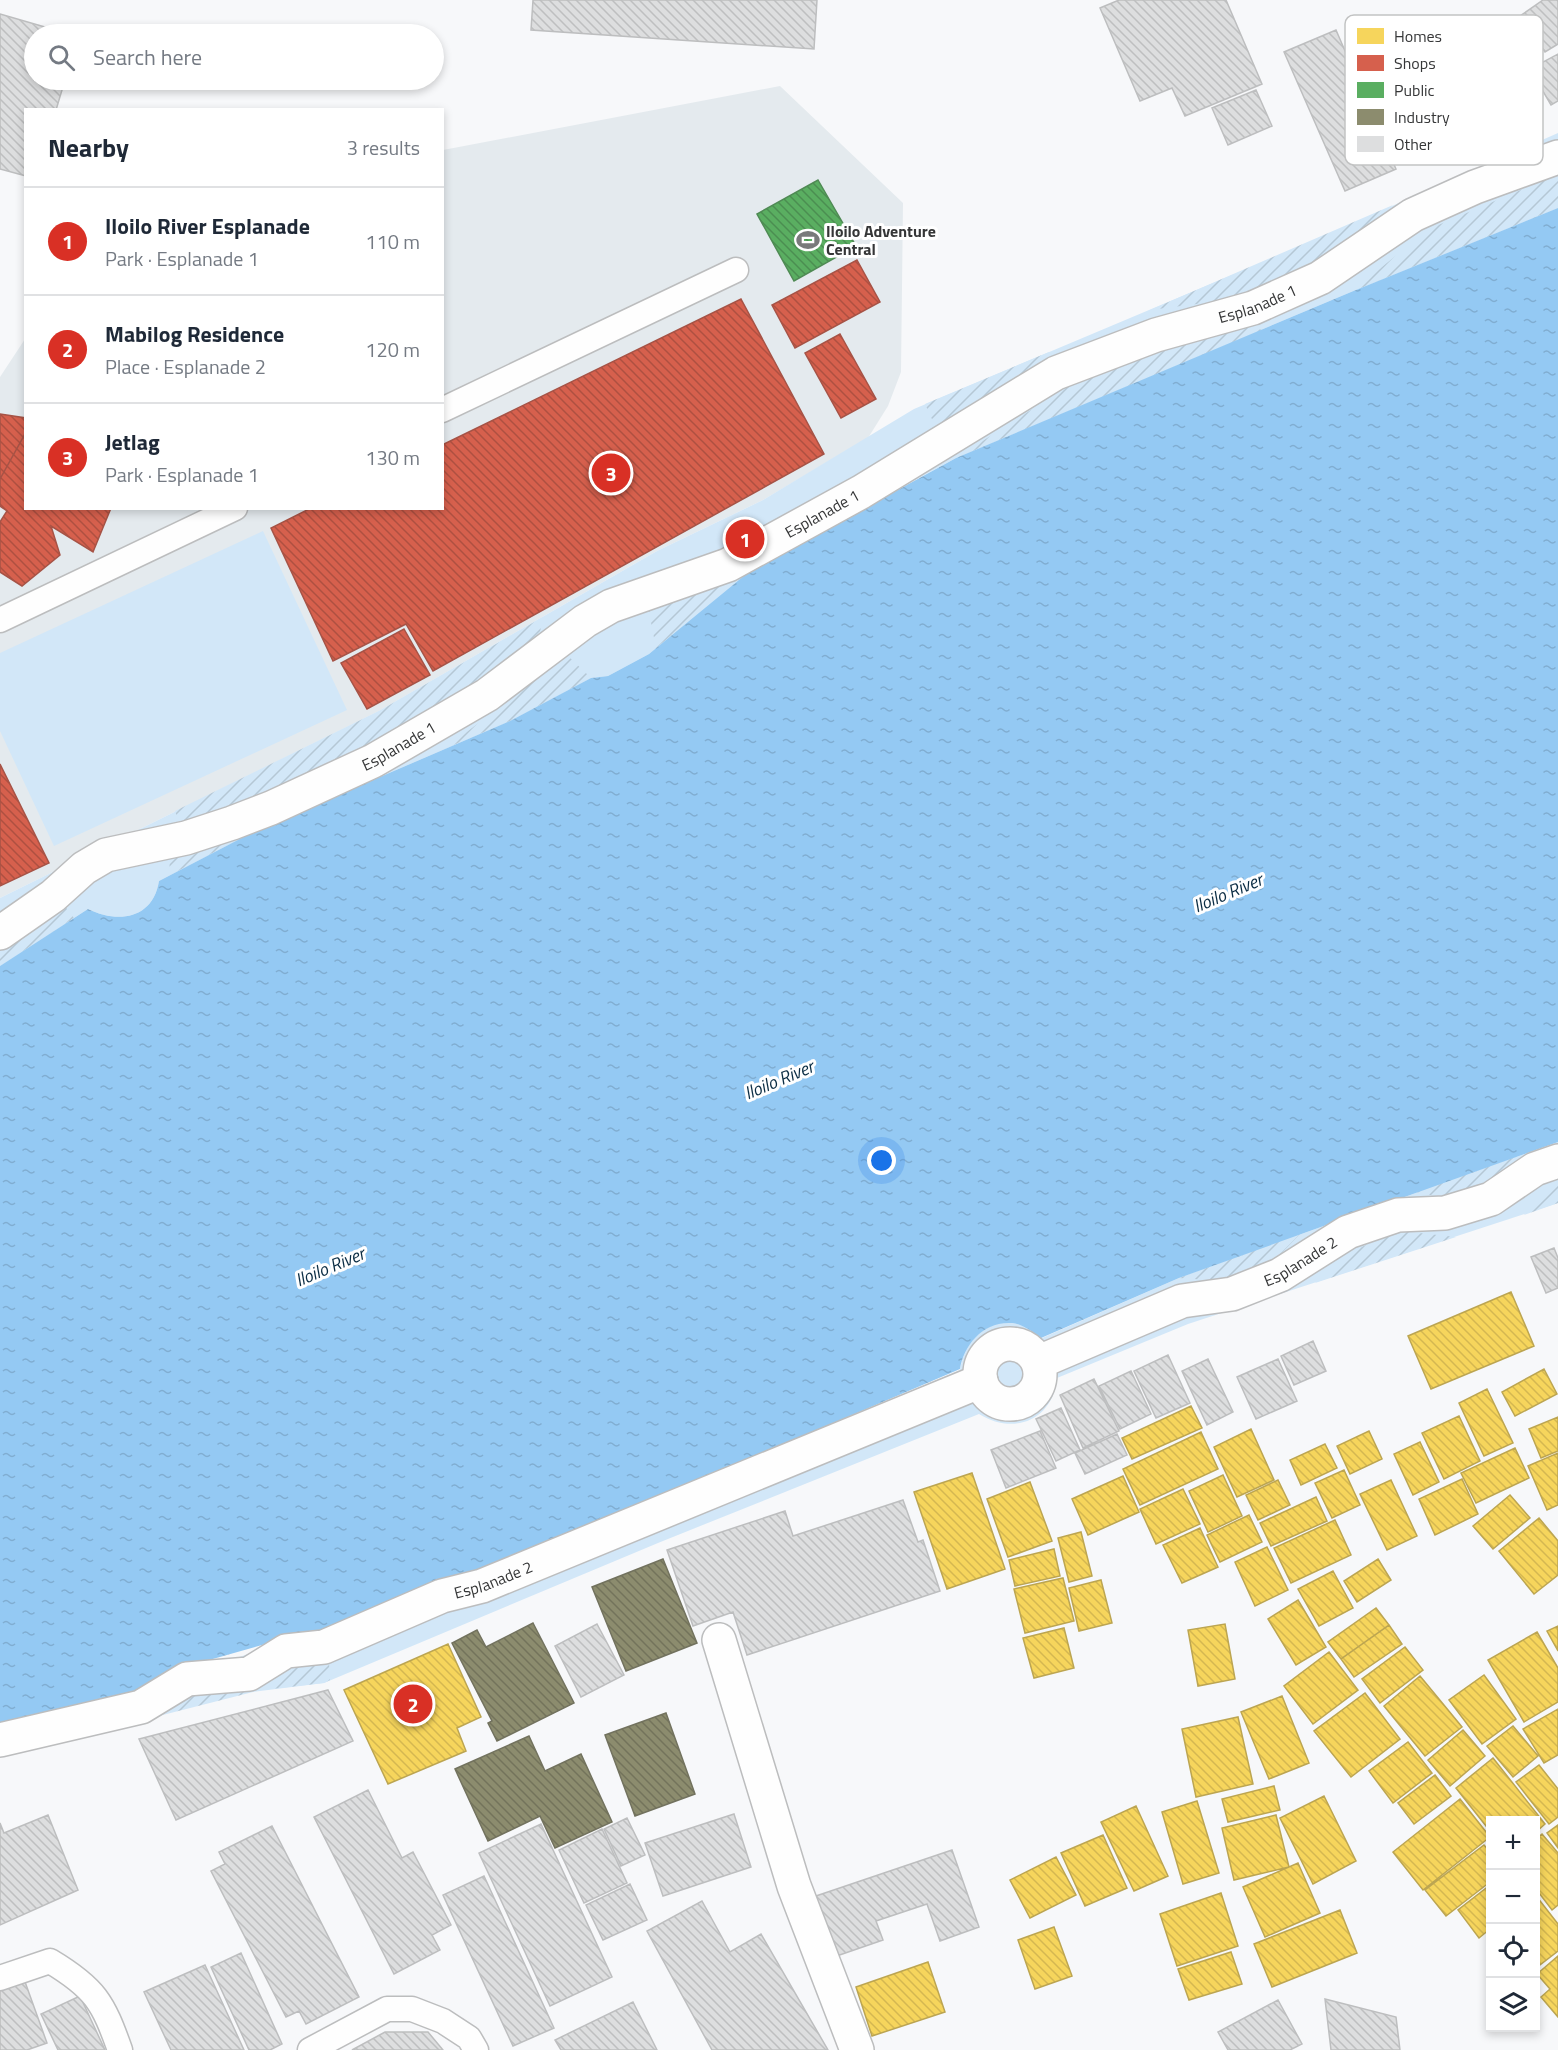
<!DOCTYPE html>
<meta charset="utf-8">
<style>
:root{--surface:#fff;--page:#f6f6f7;--text:#1f2937;--muted:#747a83;--line:#e0e1e3;--accent:#d93025}
body{margin:0;font-family:"Titillium Web",sans-serif;background:var(--page);color:var(--text)}
.controls{position:absolute;right:18px;bottom:18px;display:grid;overflow:hidden;border-radius:0px;box-shadow:0 3px 9px #0003}
.controls button{width:54px;height:54px;display:grid;place-items:center;padding:0;border:0;border-bottom:2px solid var(--line);background:var(--surface);color:var(--text);font:30px sans-serif}
.you{position:absolute;left:882px;top:1161px;width:21px;height:21px;margin:-15px;border:4px solid #fff;border-radius:50%;background:#1a73e8;box-shadow:0 0 0 9px #1a73e833}
.badge{display:grid;place-items:center;width:39px;height:39px;border-radius:50%;background:var(--accent);color:#fff;font-size:20px;font-weight:700}
.pin{position:absolute;translate:-50% -50%;border:3px solid #fff;box-shadow:0 2px 6px #0006}
.list{margin:0;padding:0;list-style:none}
h2{display:flex;justify-content:space-between;align-items:center;height:78px;margin:0;padding:0 24px;font-size:26px}
h2 small{font-size:20px;font-weight:400;color:var(--muted)}
.list li{display:grid;grid-template-columns:39px 1fr auto;gap:18px;align-items:center;box-sizing:border-box;height:108px;padding:0 24px;border-top:2px solid var(--line)}
.list b{display:block;font-size:22px;white-space:nowrap}
.list p{margin:0;font-size:20px;white-space:nowrap;color:var(--muted)}
.list em{font-size:20px;font-style:normal;color:var(--muted)}
.icon{flex:none;width:33px;height:33px;fill:none;stroke:currentColor;stroke-width:2;stroke-linecap:round;stroke-linejoin:round}
.map{position:relative;flex:none;width:1558px;height:2050px;overflow:hidden}
.search{position:absolute;background:var(--surface);box-shadow:0 3px 9px #0003;left:24px;top:24px;width:420px;height:66px;display:flex;align-items:center;gap:15px;box-sizing:border-box;padding:0 21px;border-radius:33px;color:var(--muted);font-size:22px}
.panel{position:absolute;background:var(--surface);box-shadow:0 3px 9px #0003;left:24px;top:108px;width:420px;height:402px;border-radius:0px}
.map>svg:first-child{display:block}
</style>
<div class="map">
<svg width="1558" height="2050" viewBox="0 0 1558 2050">
<defs>
<pattern id="garden-furrows" width="10" height="10" patternUnits="userSpaceOnUse" patternTransform="scale(1.5)"><rect width="10" height="10" fill="#d2e7f8"/><path d="M-1 1l2-2M0 10L10 0M9 11l2-2" fill="none" stroke="#b5c7d5"/></pattern>
<pattern id="water-ripples" width="26" height="14" patternUnits="userSpaceOnUse" patternTransform="scale(1.5)"><rect width="26" height="14" fill="#94c9f3"/><path d="M2 4q2-2 4 0t4 0M15 11q2-2 4 0t4 0" fill="none" stroke="#80add1"/></pattern>
<pattern id="homes-back-hatch" width="6" height="6" patternUnits="userSpaceOnUse" patternTransform="scale(1.5)"><rect width="6" height="6" fill="#f6d55c"/><path d="M-1 5l2 2M0 0l6 6M5-1l2 2" fill="none" stroke="#d4b751"/></pattern>
<pattern id="shops-back-hatch" width="6" height="6" patternUnits="userSpaceOnUse" patternTransform="scale(1.5)"><rect width="6" height="6" fill="#d6604d"/><path d="M-1 5l2 2M0 0l6 6M5-1l2 2" fill="none" stroke="#ae5041"/></pattern>
<pattern id="public-back-hatch" width="6" height="6" patternUnits="userSpaceOnUse" patternTransform="scale(1.5)"><rect width="6" height="6" fill="#5aae61"/><path d="M-1 5l2 2M0 0l6 6M5-1l2 2" fill="none" stroke="#4b8e51"/></pattern>
<pattern id="industry-back-hatch" width="6" height="6" patternUnits="userSpaceOnUse" patternTransform="scale(1.5)"><rect width="6" height="6" fill="#8c8c6e"/><path d="M-1 5l2 2M0 0l6 6M5-1l2 2" fill="none" stroke="#73735b"/></pattern>
<pattern id="building-back-hatch" width="6" height="6" patternUnits="userSpaceOnUse" patternTransform="scale(1.5)"><rect width="6" height="6" fill="#dddedf"/><path d="M-1 5l2 2M0 0l6 6M5-1l2 2" fill="none" stroke="#bebfc0"/></pattern>
</defs>
<rect width="100%" height="100%" fill="#f7f8fa"/>
<path fill="#e4eaee" d="M 780,86 L 903,203 L 901,372 L 888,406 L 868,438 L 763,500 L 657,551 L 379,711 L 0,898 L 0,377 L 25,339 L 26,508 L 442,508 L 443,150 Z"/>
<path fill="#d2e7f8" d="M 1558,133 L 1558,208 L 1351,292 L 956,458 L 771,558 L 649,654 L 608,676 L 591,678 L 510,721 L 259,829 L 159,881 C 153,919 118,924 88,909 L 0,966 L 0,898 L 379,711 L 657,551 L 763,500 L 914,409 L 1299,247 Z
M 263,531 L 347,710 L 54,846 L 0,731 L 0,653 Z
M 1558,1142 L 1558,1203 L 1188,1324 L 1057,1378 C 1053,1420 1014,1436 979,1414 L 658,1543 L 324,1683 L 253,1692 L 138,1692 L 479,1574 L 960,1370 C 964,1345 983,1320 1012,1323 C 1022,1324 1033,1332 1042,1338 L 1179,1278 Z"/>
<path fill="url(#garden-furrows)" d="M 1558,174 L 1558,208 L 1351,292 L 1429,229 Z
M 1393,205 L 1314,267 L 1243,298 L 1150,310 Z
M 1249,326 L 1262,330 L 956,458 L 1067,387 L 1167,347 Z
M 1049,352 L 1044,369 L 937,430 L 925,404 Z
M 750,571 L 656,648 L 648,607 Z
M 543,617 L 539,637 L 486,684 L 277,793 L 180,825 L 175,811 L 379,711 Z
M 564,652 L 591,678 L 510,721 L 444,749 L 524,689 Z
M 259,829 L 170,875 L 169,853 Z
M 64,905 L 74,918 L 0,966 L 0,947 Z
M 1518,1156 L 1488,1185 L 1445,1198 L 1416,1192 Z
M 1558,1183 L 1558,1203 L 1524,1215 L 1544,1188 Z
M 1401,1231 L 1456,1237 L 1315,1283 L 1349,1252 Z
M 1301,1233 L 1271,1264 L 1225,1281 L 1179,1278 Z
M 329,1663 L 330,1680 L 324,1683 L 262,1690 L 295,1664 Z
M 192,1690 L 253,1692 L 147,1719 Z"/>
<path fill="url(#water-ripples)" d="M 1558,208 L 1558,1142 L 1179,1278 L 1041,1338 C 1033,1332 1022,1324 1012,1323 C 983,1321 964,1345 960,1369 L 479,1574 L 321,1633 L 287,1638 L 181,1668 L 138,1692 L 0,1726 L 0,966 L 88,909 C 118,924 153,919 159,881 L 259,829 L 510,721 L 591,678 L 608,676 L 649,654 L 750,571 L 956,458 L 1351,292 Z"/>
<path fill="url(#homes-back-hatch)" stroke="#bca551" stroke-width="1.5" d="M 1511,1292 L 1534,1346 L 1431,1389 L 1408,1336 Z
M 1544,1369 L 1557,1394 L 1515,1416 L 1502,1392 Z
M 1487,1389 L 1513,1443 L 1484,1456 L 1459,1403 Z
M 1191,1406 L 1202,1428 L 1132,1459 L 1122,1438 Z
M 1459,1416 L 1480,1461 L 1444,1479 L 1422,1433 Z
M 1558,1417 L 1558,1451 L 1541,1458 L 1529,1429 Z
M 1251,1429 L 1274,1480 L 1237,1497 L 1214,1447 Z
M 1369,1431 L 1382,1459 L 1350,1474 L 1337,1446 Z
M 1201,1432 L 1218,1469 L 1140,1505 L 1123,1469 Z
M 1420,1442 L 1439,1482 L 1413,1495 L 1394,1454 Z
M 1325,1444 L 1337,1468 L 1301,1485 L 1290,1460 Z
M 1515,1448 L 1529,1478 L 1476,1503 L 1461,1473 Z
M 1558,1453 L 1558,1505 L 1547,1510 L 1528,1466 Z
M 1344,1470 L 1360,1505 L 1332,1518 L 1315,1483 Z
M 972,1473 L 1005,1569 L 947,1589 L 914,1492 Z
M 1223,1475 L 1242,1516 L 1208,1532 L 1189,1491 Z
M 1123,1476 L 1139,1512 L 1088,1535 L 1072,1499 Z
M 1462,1479 L 1478,1514 L 1435,1535 L 1419,1499 Z
M 1278,1480 L 1290,1505 L 1258,1520 L 1246,1495 Z
M 1391,1480 L 1417,1536 L 1387,1550 L 1360,1494 Z
M 1030,1482 L 1052,1541 L 1008,1557 L 987,1499 Z
M 1183,1489 L 1200,1524 L 1156,1544 L 1140,1509 Z
M 1510,1495 L 1530,1518 L 1493,1549 L 1473,1526 Z
M 1316,1497 L 1327,1521 L 1271,1546 L 1260,1523 Z
M 1249,1515 L 1262,1542 L 1220,1562 L 1207,1535 Z
M 1539,1518 L 1558,1541 L 1558,1575 L 1534,1594 L 1499,1551 Z
M 1335,1520 L 1351,1555 L 1291,1583 L 1274,1548 Z
M 1200,1528 L 1218,1567 L 1182,1583 L 1163,1545 Z
M 1081,1532 L 1092,1576 L 1069,1582 L 1058,1538 Z
M 1267,1547 L 1288,1590 L 1255,1606 L 1235,1562 Z
M 1054,1549 L 1060,1576 L 1015,1586 L 1009,1560 Z
M 1378,1559 L 1391,1580 L 1357,1602 L 1344,1581 Z
M 1333,1571 L 1353,1608 L 1319,1626 L 1298,1589 Z
M 1063,1578 L 1074,1621 L 1025,1633 L 1014,1589 Z
M 1101,1580 L 1112,1623 L 1079,1631 L 1069,1588 Z
M 1298,1600 L 1326,1647 L 1296,1665 L 1268,1619 Z
M 1376,1608 L 1389,1625 L 1341,1659 L 1328,1642 Z
M 1225,1624 L 1235,1679 L 1198,1686 L 1188,1630 Z
M 1389,1625 L 1402,1644 L 1354,1677 L 1341,1659 Z
M 1558,1626 L 1558,1651 L 1547,1631 Z
M 1064,1628 L 1074,1668 L 1034,1678 L 1023,1638 Z
M 1537,1632 L 1558,1668 L 1558,1702 L 1524,1722 L 1488,1660 Z
M 448,1644 L 481,1717 L 457,1728 L 466,1751 L 388,1784 L 344,1690 Z
M 1405,1647 L 1423,1670 L 1380,1703 L 1362,1679 Z
M 1329,1652 L 1358,1690 L 1313,1724 L 1284,1686 Z
M 1484,1675 L 1516,1719 L 1482,1744 L 1449,1700 Z
M 1420,1676 L 1462,1727 L 1425,1756 L 1384,1706 Z
M 1365,1693 L 1400,1739 L 1351,1777 L 1314,1731 Z
M 1282,1696 L 1309,1763 L 1269,1779 L 1241,1712 Z
M 1558,1709 L 1558,1755 L 1544,1763 L 1523,1729 Z
M 1238,1717 L 1253,1784 L 1196,1797 L 1182,1729 Z
M 1513,1726 L 1538,1756 L 1513,1777 L 1487,1746 Z
M 1463,1730 L 1485,1756 L 1450,1786 L 1428,1760 Z
M 1408,1742 L 1432,1773 L 1393,1803 L 1369,1771 Z
M 1493,1758 L 1545,1824 L 1536,1832 L 1536,1820 L 1490,1820 L 1490,1831 L 1456,1788 Z
M 1539,1765 L 1558,1789 L 1558,1817 L 1549,1824 L 1516,1782 Z
M 1435,1775 L 1451,1796 L 1414,1824 L 1398,1803 Z
M 1274,1786 L 1280,1810 L 1228,1822 L 1222,1799 Z
M 1324,1796 L 1356,1861 L 1313,1884 L 1280,1818 Z
M 1460,1799 L 1490,1837 L 1423,1890 L 1393,1852 Z
M 1197,1801 L 1219,1873 L 1183,1884 L 1162,1812 Z
M 1136,1806 L 1168,1876 L 1134,1891 L 1101,1822 Z
M 1276,1815 L 1289,1867 L 1234,1880 L 1222,1828 Z
M 1558,1825 L 1558,1848 L 1547,1833 Z
M 1542,1834 L 1558,1853 L 1558,1905 L 1552,1910 L 1536,1889 L 1536,1839 Z
M 1103,1835 L 1127,1888 L 1085,1906 L 1061,1853 Z
M 1484,1845 L 1490,1852 L 1490,1882 L 1446,1916 L 1425,1890 Z
M 1056,1857 L 1076,1895 L 1030,1918 L 1010,1880 Z
M 1298,1863 L 1320,1913 L 1265,1937 L 1243,1887 Z
M 1490,1885 L 1490,1929 L 1479,1938 L 1458,1910 Z
M 1221,1893 L 1238,1946 L 1177,1966 L 1160,1914 Z
M 1537,1897 L 1558,1924 L 1558,1951 L 1536,1968 Z
M 1340,1910 L 1357,1953 L 1272,1987 L 1254,1944 Z
M 1054,1927 L 1072,1976 L 1035,1989 L 1018,1940 Z
M 1231,1952 L 1242,1984 L 1189,2000 L 1178,1969 Z
M 1558,1956 L 1558,2017 L 1541,1997 L 1550,1989 L 1537,1974 Z
M 928,1962 L 945,2012 L 872,2036 L 856,1987 Z"/>
<path fill="url(#shops-back-hatch)" stroke="#a65346" stroke-width="1.5" d="M 857,260 L 880,302 L 795,348 L 772,305 Z
M 741,299 L 824,454 L 433,671 L 406,624 L 333,661 L 271,528 L 311,508 L 442,508 L 442,445 Z
M 840,334 L 876,399 L 841,418 L 805,353 Z
M 0,414 L 26,418 L 26,432 L 0,479 Z
M 26,432 L 26,508 L 111,508 L 93,552 L 51,526 L 60,555 L 22,586 L 0,572 L 0,522 L 7,511 L 0,506 L 0,479 Z
M 404,629 L 430,675 L 367,709 L 341,663 Z
M 0,764 L 49,863 L 0,886 Z"/>
<path fill="url(#public-back-hatch)" stroke="#4f8a54" stroke-width="1.5" d="M 818,180 L 856,246 L 794,281 L 757,214 Z"/>
<path fill="url(#industry-back-hatch)" stroke="#72725e" stroke-width="1.5" d="M 663,1559 L 697,1643 L 626,1671 L 592,1587 Z
M 533,1623 L 574,1703 L 497,1741 L 488,1723 L 492,1721 L 452,1643 L 477,1630 L 486,1647 Z
M 666,1713 L 695,1794 L 635,1816 L 605,1735 Z
M 529,1736 L 545,1771 L 581,1754 L 612,1822 L 555,1848 L 540,1816 L 488,1841 L 455,1769 Z"/>
<path fill="url(#building-back-hatch)" stroke="#bdbebf" stroke-width="1.5" d="M 533,0 L 817,0 L 814,49 L 531,30 Z
M 1119,0 L 1226,0 L 1262,84 L 1185,116 L 1172,88 L 1140,101 L 1100,8 Z
M 1543,0 L 1558,0 L 1558,44 L 1545,52 L 1520,16 Z
M 0,14 L 69,34 L 34,34 L 34,80 L 65,80 L 56,110 L 26,110 L 26,176 L 0,169 Z
M 1336,30 L 1396,169 L 1345,191 L 1284,52 Z
M 1558,54 L 1558,101 L 1551,105 L 1530,69 Z
M 1256,90 L 1272,126 L 1228,145 L 1212,108 Z
M 1554,1248 L 1558,1258 L 1558,1288 L 1546,1293 L 1531,1257 Z
M 1313,1341 L 1326,1371 L 1294,1385 L 1281,1356 Z
M 1168,1355 L 1190,1403 L 1156,1418 L 1134,1371 Z
M 1208,1359 L 1233,1412 L 1207,1425 L 1182,1371 Z
M 1278,1359 L 1297,1401 L 1256,1419 L 1237,1377 Z
M 1131,1371 L 1151,1414 L 1120,1429 L 1099,1386 Z
M 1094,1379 L 1119,1431 L 1083,1448 L 1060,1395 Z
M 1061,1408 L 1080,1450 L 1056,1461 L 1036,1419 Z
M 1040,1431 L 1056,1468 L 1006,1488 L 991,1450 Z
M 1117,1434 L 1127,1455 L 1085,1474 L 1075,1453 Z
M 903,1500 L 918,1542 L 923,1540 L 940,1591 L 747,1655 L 733,1612 L 693,1626 L 667,1550 L 785,1511 L 793,1536 Z
M 597,1624 L 624,1675 L 581,1697 L 555,1646 Z
M 328,1690 L 353,1741 L 176,1820 L 139,1739 Z
M 368,1790 L 402,1858 L 413,1852 L 451,1925 L 432,1935 L 440,1950 L 394,1974 L 314,1817 Z
M 734,1814 L 751,1867 L 663,1896 L 645,1843 Z
M 48,1815 L 78,1890 L 0,1925 L 0,1823 L 4,1833 Z
M 627,1818 L 645,1855 L 621,1866 L 604,1829 Z
M 541,1824 L 612,1977 L 550,2006 L 479,1853 Z
M 272,1826 L 359,1997 L 306,2024 L 299,2011 L 286,2017 L 211,1871 L 225,1864 L 219,1852 Z
M 602,1829 L 627,1883 L 584,1903 L 559,1850 Z
M 952,1850 L 979,1927 L 940,1941 L 927,1904 L 876,1921 L 883,1940 L 828,1959 L 807,1899 Z
M 484,1876 L 554,2028 L 513,2046 L 443,1895 Z
M 630,1884 L 647,1920 L 603,1940 L 586,1905 Z
M 702,1901 L 730,1952 L 761,1934 L 828,2050 L 712,2050 L 647,1931 Z
M 241,1953 L 282,2044 L 270,2050 L 249,2050 L 211,1967 Z
M 205,1965 L 244,2050 L 171,2050 L 144,1992 Z
M 24,1979 L 47,2043 L 27,2050 L 0,2050 L 0,1987 Z
M 80,1996 L 105,2050 L 58,2050 L 41,2014 Z
M 1325,1999 L 1396,2017 L 1400,2050 L 1331,2050 Z
M 1278,2000 L 1302,2044 L 1290,2050 L 1228,2050 L 1218,2032 Z
M 633,2002 L 657,2050 L 561,2050 L 555,2040 Z
M 385,2032 L 428,2032 L 443,2050 L 352,2050 Z"/>
<g fill="none" stroke-linecap="round" stroke-linejoin="round">
<g stroke="#bcbdbe" stroke-width="27">
<path id="lane" d="M 442,410 L 736,270
M 0,620 L 235,508
M 0,1978 L 50,1961 C 95,1988 103,2002 120,2050
M 310,2050 L 387,2009 L 412,2009 L 443,2021 L 469,2038 L 476,2050"/>
</g>
<g stroke="#bcbdbe" stroke-width="36">
<g id="street">
<path id="s1" d="M 0,933 L 53,896 L 84,868 L 106,855 L 186,838 L 232,823 L 271,808 L 373,761 L 487,695 L 585,621 L 611,606 L 728,565 L 861,492 L 1056,373 L 1156,335 L 1253,308 L 1320,278 L 1413,215 L 1475,187 L 1558,157"/>
<circle cx="1010" cy="1374" r="30"/>
<path id="s2" d="M 1039,1362 L 1182,1301 L 1232,1294 L 1280,1275 L 1348,1232 L 1398,1215 L 1445,1213 L 1491,1199 L 1535,1169 L 1558,1161"/>
<path d="M 719,1640 L 794,1886 L 857,2050"/>
<path id="s3" d="M 0,1740 L 141,1707 L 187,1679 L 249,1674 L 286,1651 L 324,1647 L 442,1596 L 482,1586 L 981,1381"/>
</g>
</g>
<use href="#lane" stroke="#fefefe" stroke-width="24"/>
<use href="#street" stroke="#fefefe" stroke-width="33"/>
</g>
<defs>
<g id="stadium-bare" transform="scale(1.8)"><path d="M0-5a6.5 5 0 1 0 0 10a6.5 5 0 1 0 0-10ZM-3.5-1.8h7v3.6h-7Z" fill="#797a7b" stroke="#fff" stroke-width="2.5" paint-order="stroke"/></g>
</defs>
<g fill-rule="evenodd">
<use href="#stadium-bare" x="808" y="240"/>
</g>
<g text-anchor="middle" stroke-width="6" stroke-linejoin="round" paint-order="stroke">
<g font-size="16" font-weight="bold" fill="#353637" stroke="#fff" text-anchor="start">
<text x="826" y="237">Iloilo Adventure<tspan x="826" dy="18">Central</tspan></text>
</g>
<g font-size="16" fill="#353637" stroke="#fff">
<text dy="6" stroke="none"><textPath href="#s1" startOffset="1418">Esplanade 1</textPath></text>
<text dy="6" stroke="none"><textPath href="#s1" startOffset="932">Esplanade 1</textPath></text>
<text dy="6" stroke="none"><textPath href="#s1" startOffset="446">Esplanade 1</textPath></text>
<text dy="6" stroke="none"><textPath href="#s2" startOffset="282">Esplanade 2</textPath></text>
<text dy="6" stroke="none"><textPath href="#s3" startOffset="525">Esplanade 2</textPath></text>
</g>
<g font-size="18" font-style="italic" fill="#0a2c43" stroke="#fff">
<text transform="translate(1228 893) rotate(-23)" y="6">Iloilo River</text>
<text transform="translate(779 1080) rotate(-23)" y="6">Iloilo River</text>
<text transform="translate(330 1267) rotate(-23)" y="6">Iloilo River</text>
</g>
</g>
<rect x="1345" y="15" width="198" height="150" rx="9" fill="#fff" stroke="#c2c3c3" stroke-width="1.5"/>
<rect x="1357" y="28" width="27" height="16" fill="#f6d55c"/>
<rect x="1357" y="55" width="27" height="16" fill="#d6604d"/>
<rect x="1357" y="82" width="27" height="16" fill="#5aae61"/>
<rect x="1357" y="109" width="27" height="16" fill="#8c8c6e"/>
<rect x="1357" y="136" width="27" height="16" fill="#dddedf"/>
<g font-size="16" fill="#353637">
<text x="1394" y="42">Homes</text>
<text x="1394" y="69">Shops</text>
<text x="1394" y="96">Public</text>
<text x="1394" y="123">Industry</text>
<text x="1394" y="150">Other</text>
</g>
</svg>
<div class="controls">
<button>+</button>
<button>−</button>
<button><svg class="icon" aria-label="locate" viewBox="0 0 24 24"><circle cx="12" cy="12" r="6"/><path d="M12 2v4M12 18v4M2 12h4M18 12h4"/></svg></button>
<button><svg class="icon" aria-label="layers" viewBox="0 0 24 24"><path d="M12 4l9 5-9 5-9-5zM3 14l9 5 9-5"/></svg></button>
</div>
<div class="you"></div>
<div class="pin badge" style="left:745px;top:539px">1</div>
<div class="pin badge" style="left:413px;top:1704px">2</div>
<div class="pin badge" style="left:611px;top:473px">3</div>
<div class="search"><svg class="icon" aria-label="search" viewBox="0 0 24 24"><circle cx="10" cy="10" r="6"/><path d="M15 15l6 6"/></svg>Search here</div>
<section class="panel">
<h2>Nearby<small>3 results</small></h2>
<ul class="list">
<li><span class="badge">1</span><div><b>Iloilo River Esplanade</b><p>Park · Esplanade 1</p></div><em>110 m</em></li>
<li><span class="badge">2</span><div><b>Mabilog Residence</b><p>Place · Esplanade 2</p></div><em>120 m</em></li>
<li><span class="badge">3</span><div><b>Jetlag</b><p>Park · Esplanade 1</p></div><em>130 m</em></li>
</ul>
</section>
</div>
